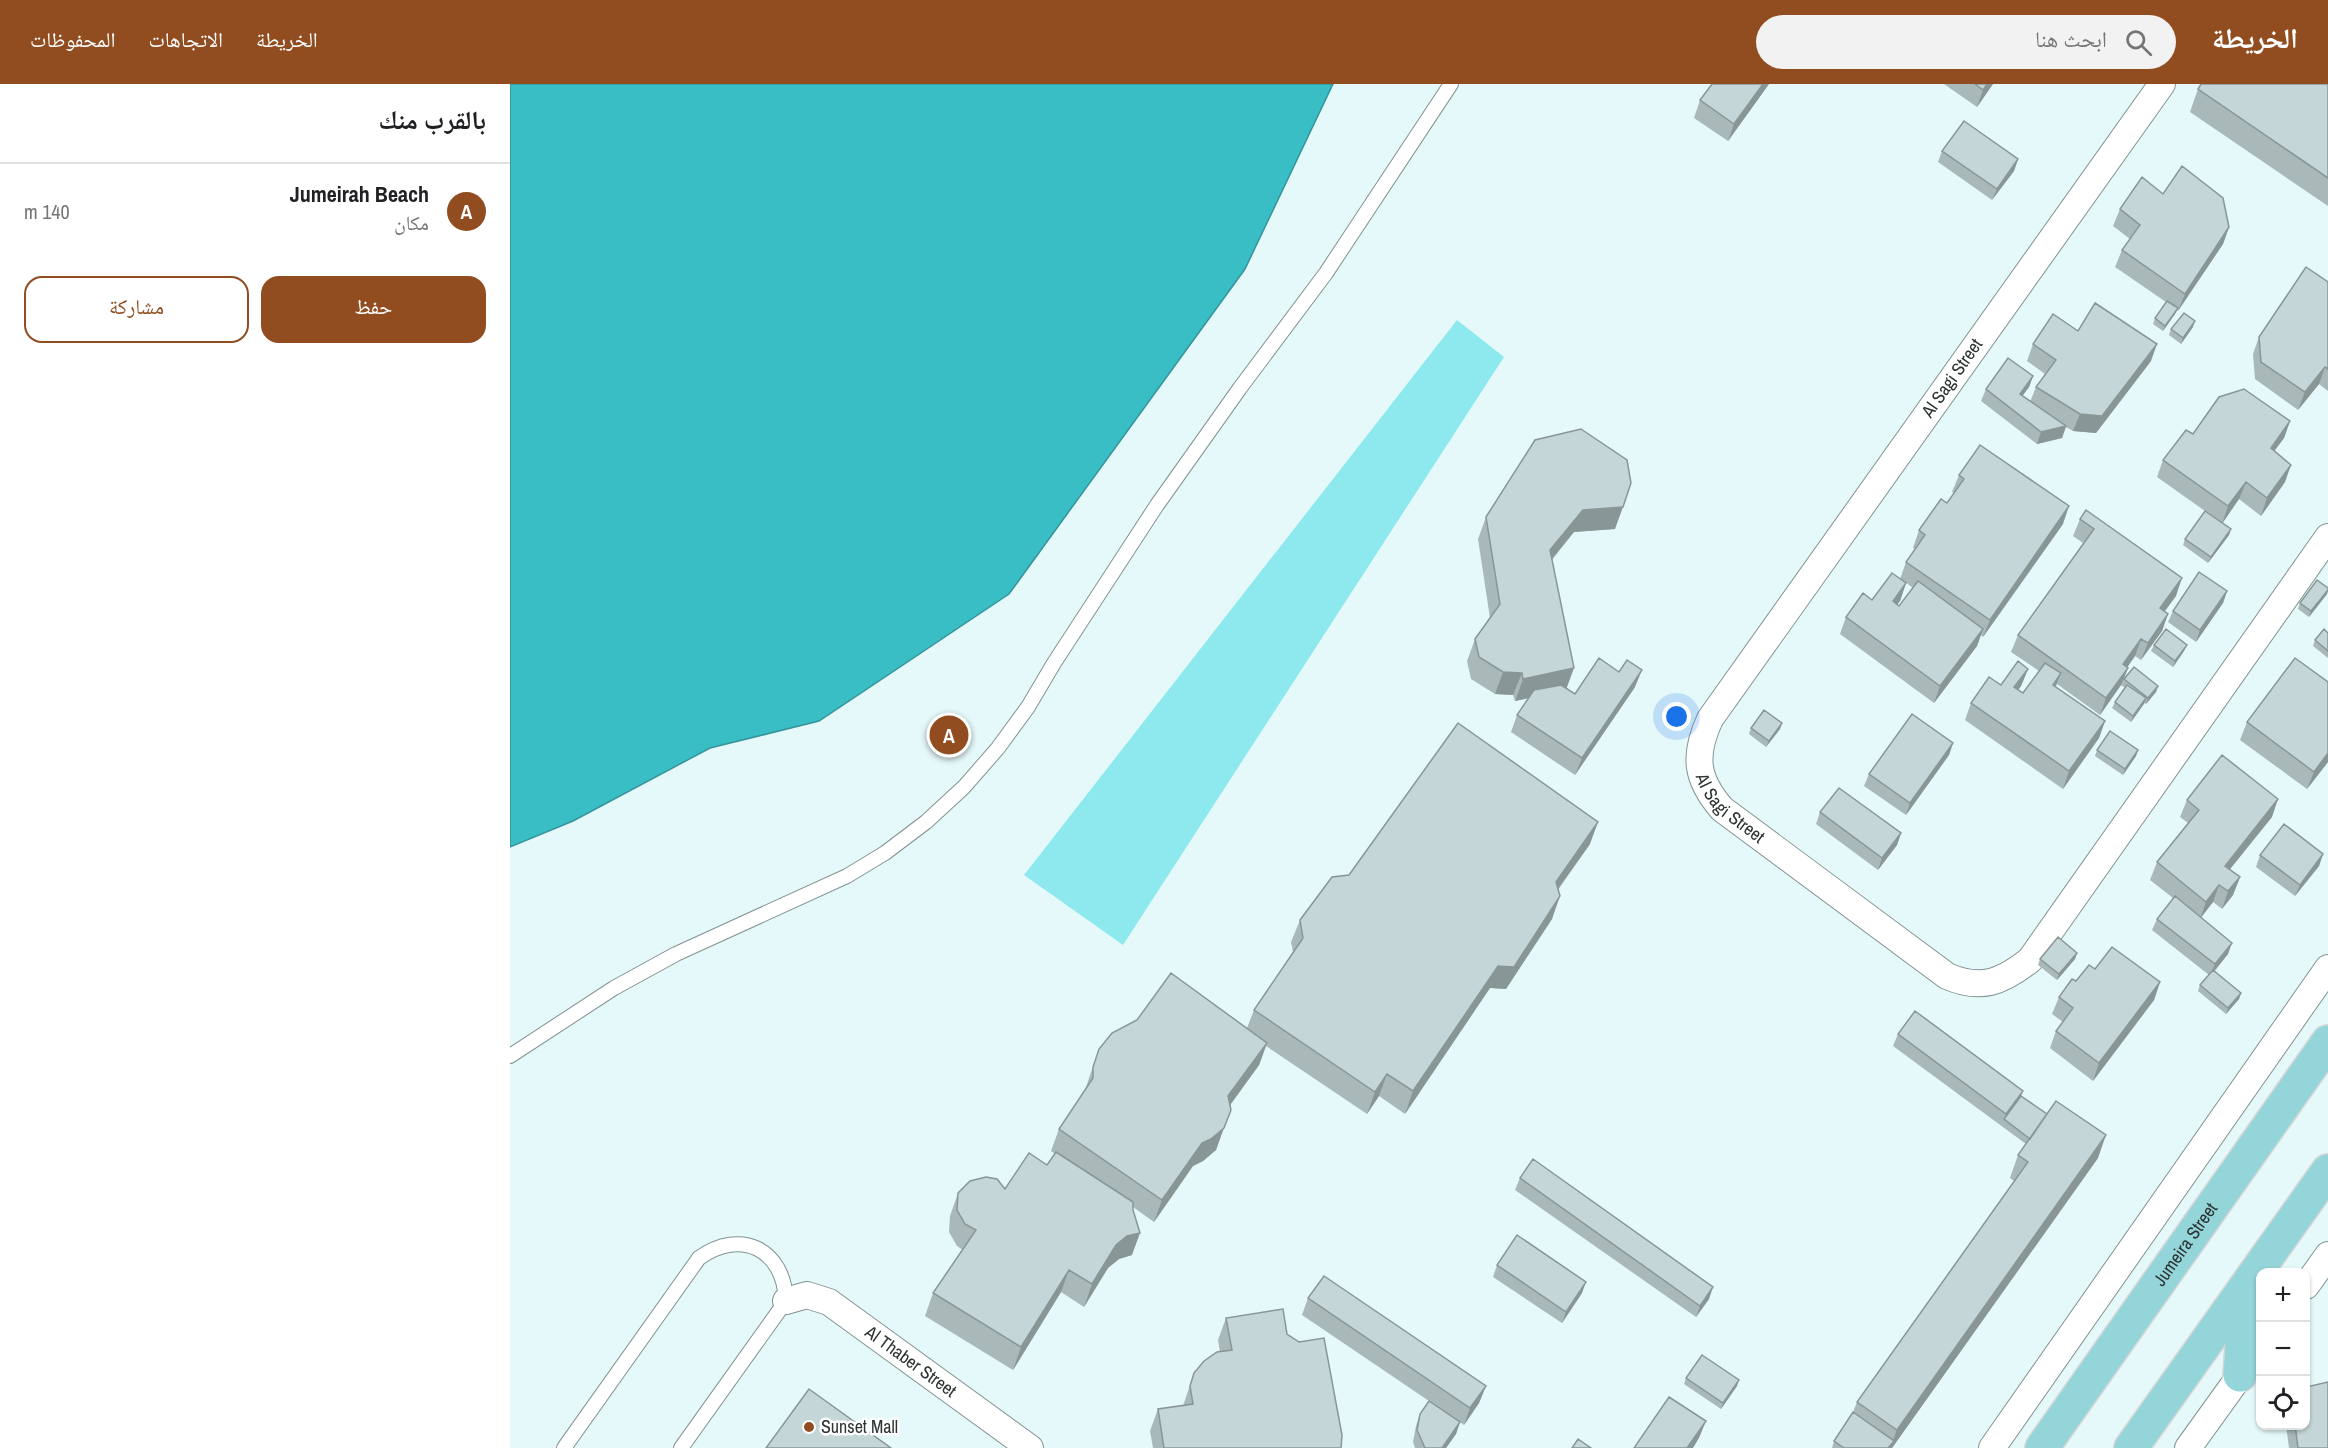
<!DOCTYPE html>
<html lang="ar">
<meta charset="utf-8">
<style>
:root{--surface:#fff;--page:#f2f2f2;--text:#202124;--muted:#757577;--line:#e0e0e0;--accent:#914d20}
body{margin:0;font-family:"Archivo Narrow","Noto Naskh Arabic",sans-serif;background:var(--page);color:var(--text);direction:rtl}
.controls{position:absolute;right:18px;bottom:18px;display:grid;overflow:hidden;border-radius:12px;box-shadow:0 2px 4px #0004}
.controls button{width:54px;height:54px;display:grid;place-items:center;padding:0;border:0;border-bottom:2px solid var(--line);background:var(--surface);color:var(--text);font:30px sans-serif}
.you{position:absolute;left:1167px;top:633px;width:21px;height:21px;margin:-15px;border:4px solid #fff;border-radius:50%;background:#1a73e8;box-shadow:0 0 0 9px #1a73e833}
.badge{display:grid;place-items:center;width:39px;height:39px;border-radius:50%;background:var(--accent);color:#fff;font-size:20px;font-weight:700}
.pin{position:absolute;translate:-50% -50%;border:3px solid #fff;box-shadow:0 2px 6px #0006}
.list{margin:0;padding:0;list-style:none}
h2{display:flex;justify-content:space-between;align-items:center;height:78px;margin:0;padding:0 24px;font-size:26px}
h2 small{font-size:20px;font-weight:400;color:var(--muted)}
.list li{display:grid;grid-template-columns:39px 1fr auto;gap:18px;align-items:center;box-sizing:border-box;height:96px;padding:0 24px;border-top:2px solid var(--line)}
.list b{display:block;font-size:22px;white-space:nowrap}
.list p{margin:0;font-size:20px;white-space:nowrap;color:var(--muted)}
.list em{font-size:20px;font-style:normal;color:var(--muted)}
.actions{display:flex;gap:12px;padding:18px 24px}
.actions a{flex:1;padding:14px 0;border:2px solid var(--accent);border-radius:18px;text-align:center;font-size:21px;color:var(--accent)}
.actions .main{background:var(--accent);color:#fff}
.icon{flex:none;width:33px;height:33px;fill:none;stroke:currentColor;stroke-width:2;stroke-linecap:round;stroke-linejoin:round}
.map{position:relative;flex:none;width:1818px;height:1364px;overflow:hidden;direction:ltr}
header{display:flex;align-items:center;gap:36px;box-sizing:border-box;height:84px;padding:0 30px;background:var(--accent);color:#fff}
header strong{font-size:28px}
nav{display:flex;gap:33px;margin-inline-start:auto;font-size:21px}
.search{width:420px;height:54px;background:var(--page);display:flex;align-items:center;gap:15px;box-sizing:border-box;padding:0 21px;border-radius:33px;color:var(--muted);font-size:22px}
main{display:flex}
aside{flex:1;background:var(--surface)}
.map>svg:first-child{display:block}
</style>
<header>
<strong>الخريطة</strong>
<div class="search"><svg class="icon" aria-label="search" viewBox="0 0 24 24"><circle cx="10" cy="10" r="6"/><path d="M15 15l6 6"/></svg>ابحث هنا</div>
<nav><a>الخريطة</a><a>الاتجاهات</a><a>المحفوظات</a></nav>
</header>
<main>
<div class="map">
<svg width="1818" height="1364" viewBox="0 0 1818 1364">
<rect width="100%" height="100%" fill="#e6f9fa"/>
<path fill="#8ee9ef" d="M 947,236 L 994,273 L 613,861 L 514,791 Z"/>
<path fill="#39bec6" stroke="#35949a" stroke-width="1.5" d="M 0,0 L 823,0 L 735,185 L 499,510 L 309,637 L 200,664 L 63,737 L 0,763 Z"/>
<g fill="none" stroke-linecap="round" stroke-linejoin="round">
<g stroke="#829394" stroke-width="16">
<path id="service" d="M 0,972 L 104,904 L 166,870 L 337,792 L 375,769 L 416,738 L 454,703 L 488,664 L 518,623 L 544,579 L 647,421 L 730,304 L 816,189 L 941,0
M 54,1364 L 189,1174 C 231,1144 274,1165 276,1217 L 171,1364"/>
</g>
<g stroke="#829394" stroke-width="28">
<g id="minor">
<path id="s1" d="M 1652,0 L 1200,635 C 1183,672 1186,695 1212,725 L 1437,892 C 1471,907 1492,898 1520,876 L 1818,453"/>
<path d="M 1796,1202 L 1818,1171"/>
<path id="s2" d="M 276,1217 L 297,1211 L 319,1218 L 520,1364"/>
<path d="M 1482,1364 L 1818,884"/>
<path d="M 1678,1364 L 1750,1264"/>
</g>
</g>
<g stroke="#d5d6d6" stroke-width="36">
<g id="primary">
<path d="M 1730,1291 L 1736,1204"/>
<path id="s3" d="M 1532,1364 L 1818,958"/>
<path d="M 1621,1364 L 1818,1087"/>
</g>
</g>
<use href="#service" stroke="#fff" stroke-width="14"/>
<use href="#minor" stroke="#fff" stroke-width="26"/>
<use href="#primary" stroke="#94d5d9" stroke-width="33"/>
</g>
<path fill="#a9b8b9" fill-rule="evenodd" d="M 1202,0 L 1259,0 L 1218,57 L 1184,34 L 1190,16 Z
M 1434,0 L 1483,0 L 1467,23 Z
M 1818,0 L 1818,122 L 1680,28 L 1688,5 Z
M 1432,67 L 1508,75 L 1504,87 L 1482,116 L 1428,78 Z
M 1653,110 L 1719,143 L 1713,160 L 1668,227 L 1667,226 L 1665,230 L 1653,247 L 1643,240 L 1645,234 L 1656,218 L 1605,183 L 1612,166 L 1620,155 L 1603,142 L 1610,125 Z
M 1818,198 L 1818,307 L 1809,300 L 1788,326 L 1745,295 L 1743,270 L 1749,253 Z
M 1683,243 L 1671,260 L 1659,251 L 1661,245 Z
M 1568,247 L 1641,277 L 1586,349 L 1563,347 L 1556,343 L 1552,354 L 1527,360 L 1471,317 L 1476,305 L 1523,292 L 1519,303 L 1512,312 L 1520,318 L 1526,303 L 1535,290 L 1517,277 L 1523,260 Z
M 1780,337 L 1774,354 L 1764,367 L 1775,398 L 1751,432 L 1729,415 L 1712,439 L 1721,445 L 1719,451 L 1698,479 L 1673,461 L 1675,455 L 1695,427 L 1647,393 L 1653,376 L 1683,350 Z
M 1449,391 L 1553,440 L 1473,553 L 1471,551 L 1467,562 L 1424,619 L 1330,550 L 1336,533 L 1362,516 L 1390,495 L 1396,478 L 1405,465 L 1403,464 L 1409,446 L 1437,419 L 1444,409 L 1442,408 ZM 1394,497 L 1403,504 L 1389,522 L 1387,520 L 1390,517 L 1396,499 Z
M 1576,426 L 1666,512 L 1654,527 L 1658,530 L 1652,547 L 1631,576 L 1625,572 L 1617,583 L 1618,584 L 1614,595 L 1648,602 L 1646,608 L 1636,620 L 1634,619 L 1621,638 L 1602,624 L 1605,618 L 1615,604 L 1611,601 L 1590,631 L 1547,600 L 1546,603 L 1595,637 L 1589,654 L 1553,705 L 1455,636 L 1461,619 L 1518,585 L 1511,602 L 1508,606 L 1513,609 L 1529,587 L 1501,568 L 1508,551 L 1573,459 L 1563,452 L 1570,435 Z
M 976,433 L 1105,445 L 1064,448 L 1042,476 L 1057,604 L 1065,610 L 1125,603 L 1065,691 L 1001,648 L 1007,631 L 1019,614 L 1005,617 L 1003,611 L 985,610 L 961,595 L 957,577 L 965,555 L 980,534 L 968,455 Z
M 1818,504 L 1817,510 L 1799,533 L 1788,525 L 1790,519 Z
M 1717,507 L 1713,519 L 1686,558 L 1658,538 L 1663,527 Z
M 1818,549 L 1818,574 L 1803,562 L 1805,556 Z
M 1644,561 L 1674,567 L 1663,583 L 1641,567 Z
M 1737,638 L 1818,678 L 1797,705 L 1730,656 Z
M 1272,639 L 1270,645 L 1256,663 L 1239,650 L 1241,644 Z
M 1443,659 L 1439,671 L 1396,731 L 1354,702 L 1359,690 Z
M 1587,666 L 1628,666 L 1626,672 L 1613,691 L 1585,672 Z
M 1677,716 L 1762,733 L 1719,785 L 1730,793 L 1723,811 L 1712,825 L 1703,818 L 1691,833 L 1718,870 L 1704,888 L 1731,909 L 1729,915 L 1716,930 L 1688,907 L 1690,901 L 1699,891 L 1642,846 L 1647,835 L 1663,814 L 1640,796 L 1647,778 L 1678,739 L 1670,733 Z
M 1310,728 L 1391,749 L 1387,761 L 1368,786 L 1306,740 Z
M 1080,760 L 1048,806 L 1042,835 L 996,905 L 980,904 L 895,1030 L 869,1012 L 857,1030 L 756,962 L 749,981 L 720,1021 L 706,1066 L 693,1077 L 683,1082 L 644,1138 L 623,1123 L 622,1171 L 609,1175 L 598,1184 L 574,1223 L 551,1208 L 503,1286 L 415,1232 L 423,1209 L 453,1166 L 447,1162 L 439,1148 L 440,1132 L 448,1109 L 495,1105 L 537,1081 L 545,1070 L 541,1067 L 549,1045 L 575,1006 L 589,965 L 737,944 L 744,926 L 783,868 L 781,858 L 790,836 Z
M 1813,770 L 1809,782 L 1785,812 L 1746,783 L 1750,771 Z
M 1567,869 L 1565,875 L 1547,896 L 1528,881 L 1530,875 Z
M 1585,885 L 1650,898 L 1644,916 L 1583,997 L 1540,964 L 1546,947 L 1553,938 L 1542,930 L 1549,913 L 1566,897 Z
M 1388,950 L 1511,1012 L 1588,1074 L 1382,1364 L 1322,1364 L 1324,1357 L 1343,1328 L 1347,1318 L 1504,1097 L 1500,1094 L 1508,1071 L 1516,1060 L 1383,962 Z
M 1010,1094 L 1199,1215 L 1186,1233 L 1005,1106 Z
M 987,1181 L 1072,1209 L 1052,1239 L 983,1193 Z
M 798,1214 L 976,1302 L 969,1319 L 954,1341 L 944,1334 L 950,1338 L 946,1350 L 936,1364 L 905,1364 L 903,1358 L 906,1342 L 910,1330 L 919,1317 L 792,1231 Z
M 716,1234 L 777,1250 L 831,1364 L 643,1364 L 640,1347 L 648,1325 L 673,1322 L 684,1289 L 710,1268 L 708,1256 Z
M 1176,1294 L 1227,1302 L 1211,1325 L 1174,1300 Z
M 1776,1341 L 1796,1341 L 1818,1364 L 1779,1364 Z"/>
<path fill="#899696" d="M 1253,0 L 1259,0 L 1218,57 L 1224,40 Z
M 1477,0 L 1483,0 L 1467,23 L 1473,6 Z
M 1508,75 L 1504,87 L 1482,116 L 1487,105 Z
M 1719,143 L 1713,160 L 1668,227 L 1675,210 Z
M 1668,224 L 1665,230 L 1653,247 L 1655,242 Z
M 1685,237 L 1683,243 L 1671,260 L 1673,254 Z
M 1647,260 L 1641,277 L 1586,349 L 1563,347 L 1570,330 Z
M 1815,283 L 1809,300 L 1788,326 L 1795,308 Z
M 1523,292 L 1519,303 L 1505,322 L 1510,310 Z
M 1780,337 L 1774,354 L 1754,381 L 1761,364 Z
M 1556,342 L 1552,354 L 1527,360 L 1531,348 Z
M 1781,381 L 1775,398 L 1751,432 L 1757,414 Z
M 1736,398 L 1729,415 L 1712,440 L 1718,422 Z
M 1559,422 L 1553,440 L 1473,553 L 1480,536 Z
M 1113,423 L 1105,445 L 1064,448 L 1031,488 L 1040,466 L 1073,426 Z
M 1721,445 L 1719,451 L 1698,479 L 1701,473 Z
M 1672,494 L 1666,512 L 1644,542 L 1650,524 Z
M 1396,499 L 1390,517 L 1377,534 L 1383,517 Z
M 1818,506 L 1817,510 L 1799,533 L 1801,527 Z
M 1717,507 L 1713,519 L 1686,558 L 1690,546 Z
M 1658,530 L 1652,547 L 1631,576 L 1638,559 Z
M 1473,545 L 1467,562 L 1424,619 L 1430,602 Z
M 1631,555 L 1625,572 L 1607,598 L 1613,580 Z
M 1677,561 L 1674,567 L 1663,583 L 1665,577 Z
M 1064,584 L 1056,606 L 1005,617 L 1013,595 Z
M 1618,584 L 1611,601 L 1590,631 L 1596,614 Z
M 1518,585 L 1511,602 L 1498,620 L 1504,603 Z
M 1132,586 L 1125,603 L 1065,691 L 1072,674 Z
M 993,588 L 1012,589 L 1003,611 L 985,610 Z
M 1551,589 L 1544,606 L 1543,601 Z
M 1648,602 L 1646,608 L 1636,620 L 1638,614 Z
M 1636,614 L 1634,620 L 1621,638 L 1623,632 Z
M 1595,637 L 1589,654 L 1553,705 L 1559,687 Z
M 1272,639 L 1270,645 L 1256,663 L 1259,657 Z
M 1443,659 L 1439,671 L 1396,731 L 1400,719 Z
M 1628,666 L 1626,672 L 1613,691 L 1615,685 Z
M 1818,669 L 1818,678 L 1797,705 L 1804,688 Z
M 1768,715 L 1762,733 L 1709,799 L 1715,782 Z
M 1088,738 L 1080,760 L 1037,820 L 1046,798 Z
M 1391,749 L 1387,761 L 1368,786 L 1372,774 Z
M 1813,770 L 1809,782 L 1785,812 L 1790,801 Z
M 1730,793 L 1723,811 L 1712,825 L 1718,807 Z
M 1709,801 L 1703,818 L 1690,835 L 1696,818 Z
M 1050,812 L 1042,835 L 996,905 L 980,904 L 895,1030 L 903,1007 L 988,882 Z
M 1722,859 L 1718,870 L 1700,892 L 1705,880 Z
M 1567,869 L 1565,875 L 1547,896 L 1549,890 Z
M 1650,898 L 1644,916 L 1583,997 L 1589,979 Z
M 1731,909 L 1729,915 L 1716,930 L 1718,924 Z
M 757,959 L 749,981 L 710,1035 L 718,1012 Z
M 877,990 L 869,1012 L 857,1030 L 865,1008 Z
M 1513,1007 L 1509,1018 L 1494,1035 L 1496,1030 Z
M 714,1044 L 706,1066 L 693,1077 L 683,1082 L 644,1138 L 652,1116 L 692,1059 Z
M 1596,1051 L 1588,1074 L 1382,1364 L 1378,1364 L 1382,1359 L 1387,1346 Z
M 630,1149 L 622,1171 L 609,1175 L 598,1184 L 574,1223 L 582,1200 L 606,1161 L 617,1152 Z
M 559,1186 L 551,1208 L 503,1286 L 511,1263 Z
M 1076,1198 L 1072,1209 L 1052,1239 L 1056,1228 Z
M 1203,1203 L 1199,1215 L 1186,1233 L 1190,1222 Z
M 1229,1296 L 1227,1302 L 1211,1325 L 1213,1319 Z
M 976,1302 L 969,1319 L 954,1341 L 960,1324 Z
M 1196,1337 L 1189,1354 L 1183,1364 L 1177,1364 Z
M 950,1338 L 946,1350 L 936,1364 L 932,1364 Z"/>
<path fill="#c4d6d7" stroke="#899696" stroke-width="1.5" d="M 1202,0 L 1253,0 L 1224,40 L 1190,16 Z
M 1465,0 L 1477,0 L 1473,6 Z
M 1691,0 L 1818,0 L 1818,94 L 1688,5 Z
M 1454,37 L 1508,75 L 1487,105 L 1432,67 Z
M 1672,82 L 1713,114 L 1719,143 L 1675,210 L 1612,166 L 1630,141 L 1610,125 L 1632,93 L 1653,110 Z
M 1796,183 L 1818,198 L 1818,285 L 1815,283 L 1795,308 L 1751,278 L 1749,253 Z
M 1657,217 L 1668,224 L 1655,242 L 1645,234 Z
M 1585,219 L 1647,260 L 1592,332 L 1570,330 L 1526,303 L 1546,276 L 1523,260 L 1543,230 L 1568,247 Z
M 1674,229 L 1685,237 L 1673,254 L 1661,245 Z
M 1498,274 L 1523,292 L 1510,310 L 1556,342 L 1531,348 L 1476,305 Z
M 1734,305 L 1780,337 L 1761,364 L 1781,381 L 1757,414 L 1736,398 L 1718,422 L 1653,376 L 1676,346 L 1683,350 L 1709,313 Z
M 1071,345 L 1117,376 L 1121,399 L 1113,423 L 1073,426 L 1040,466 L 1064,584 L 1013,595 L 1012,589 L 993,588 L 969,573 L 965,555 L 990,520 L 976,433 L 1025,356 Z
M 1470,361 L 1559,422 L 1480,536 L 1396,478 L 1415,451 L 1409,446 L 1431,415 L 1437,419 L 1454,395 L 1449,391 Z
M 1576,426 L 1672,494 L 1650,524 L 1658,530 L 1638,559 L 1631,555 L 1613,580 L 1618,584 L 1596,614 L 1508,551 L 1584,445 L 1570,435 Z
M 1695,427 L 1721,445 L 1701,473 L 1675,455 Z
M 1689,488 L 1717,507 L 1690,546 L 1663,527 Z
M 1382,489 L 1396,499 L 1383,517 L 1389,522 L 1408,497 L 1473,545 L 1430,602 L 1336,533 L 1353,509 L 1362,516 Z
M 1807,496 L 1818,504 L 1818,506 L 1801,527 L 1790,519 Z
M 1656,545 L 1677,561 L 1665,577 L 1644,561 Z
M 1814,545 L 1818,549 L 1818,567 L 1805,556 Z
M 1089,574 L 1109,588 L 1117,576 L 1132,586 L 1072,674 L 1007,631 L 1024,606 L 1051,601 L 1065,610 Z
M 1785,574 L 1818,598 L 1818,669 L 1804,688 L 1737,638 Z
M 1508,577 L 1518,585 L 1504,603 L 1513,609 L 1535,579 L 1551,589 L 1543,601 L 1595,637 L 1559,687 L 1461,619 L 1479,593 L 1491,601 Z
M 1624,583 L 1648,602 L 1638,614 L 1614,595 Z
M 1617,601 L 1636,614 L 1623,632 L 1605,618 Z
M 1254,626 L 1272,639 L 1259,657 L 1241,644 Z
M 1402,630 L 1443,659 L 1400,719 L 1359,690 Z
M 948,639 L 1088,738 L 1046,798 L 1050,812 L 1004,883 L 988,882 L 903,1007 L 877,990 L 865,1008 L 744,926 L 793,854 L 790,836 L 822,793 L 839,791 Z
M 1600,647 L 1628,666 L 1615,685 L 1587,666 Z
M 1712,671 L 1768,715 L 1715,782 L 1730,793 L 1718,807 L 1709,801 L 1696,818 L 1647,778 L 1689,726 L 1677,716 Z
M 1329,704 L 1391,749 L 1372,774 L 1310,728 Z
M 1774,740 L 1813,770 L 1790,801 L 1750,771 Z
M 1665,812 L 1722,859 L 1705,880 L 1647,835 Z
M 1548,853 L 1567,869 L 1549,890 L 1530,875 Z
M 1602,863 L 1650,898 L 1589,979 L 1546,947 L 1563,924 L 1549,913 L 1562,895 L 1566,897 L 1579,881 L 1585,885 Z
M 1703,886 L 1731,909 L 1718,924 L 1690,901 Z
M 661,889 L 757,959 L 718,1012 L 721,1026 L 714,1044 L 701,1055 L 692,1059 L 652,1116 L 549,1045 L 583,994 L 583,983 L 589,965 L 602,949 L 627,936 Z
M 1405,927 L 1513,1007 L 1496,1030 L 1388,950 Z
M 1511,1012 L 1537,1030 L 1520,1055 L 1494,1035 Z
M 1546,1017 L 1596,1051 L 1387,1346 L 1347,1318 L 1518,1078 L 1508,1071 Z
M 546,1068 L 623,1118 L 623,1126 L 630,1149 L 617,1152 L 606,1161 L 582,1200 L 559,1186 L 511,1263 L 423,1209 L 466,1146 L 455,1140 L 447,1126 L 448,1109 L 460,1097 L 476,1093 L 487,1095 L 495,1105 L 519,1069 L 537,1081 Z
M 1023,1075 L 1203,1203 L 1190,1222 L 1010,1094 Z
M 1007,1151 L 1076,1198 L 1056,1228 L 987,1181 Z
M 814,1192 L 976,1302 L 960,1324 L 798,1214 Z
M 773,1225 L 777,1250 L 789,1258 L 814,1254 L 832,1351 L 831,1364 L 654,1364 L 648,1325 L 683,1320 L 680,1302 L 684,1289 L 694,1277 L 707,1268 L 722,1266 L 716,1234 Z
M 1192,1271 L 1229,1296 L 1213,1319 L 1176,1294 Z
M 1818,1298 L 1818,1364 L 1788,1364 L 1785,1341 L 1796,1341 L 1796,1303 Z
M 299,1305 L 381,1364 L 256,1364 Z
M 1159,1313 L 1196,1337 L 1177,1364 L 1124,1364 Z
M 919,1317 L 950,1338 L 932,1364 L 915,1364 L 907,1346 L 910,1330 Z
M 1343,1328 L 1384,1357 L 1378,1364 L 1334,1364 L 1324,1357 Z
M 1068,1355 L 1081,1364 L 1062,1364 Z"/>
<circle fill="#914d20" stroke="#fff" stroke-width="2" cx="299" cy="1343" r="6"/>
<g text-anchor="middle" stroke-width="5" stroke-linejoin="round" paint-order="stroke">
<g font-size="18" fill="#2c3333" stroke="#fff">
<text transform="translate(1442 294) rotate(-55)" y="6">Al Sagi Street</text>
<text dy="6" stroke="none"><textPath href="#s1" startOffset="882">Al Sagi Street</textPath></text>
<text dy="6" stroke="none"><textPath href="#s3" startOffset="249">Jumeira Street</textPath></text>
<text dy="6" stroke="none"><textPath href="#s2" startOffset="146">Al Thaber Street</textPath></text>
</g>
<g font-size="18" fill="#2c3333" stroke="#fff" text-anchor="start">
<text x="311" y="1349">Sunset Mall</text>
</g>
</g>
</svg>
<div class="controls">
<button>+</button>
<button>−</button>
<button><svg class="icon" aria-label="locate" viewBox="0 0 24 24"><circle cx="12" cy="12" r="6"/><path d="M12 2v4M12 18v4M2 12h4M18 12h4"/></svg></button>
</div>
<div class="you"></div>
<div class="pin badge" style="left:439px;top:651px">A</div>
</div>
<aside>
<h2>بالقرب منك<small></small></h2>
<ul class="list">
<li><span class="badge">A</span><div><b>Jumeirah Beach</b><p>مكان</p></div><em>140 m</em></li>
</ul>
<div class="actions"><a class="main">حفظ</a><a>مشاركة</a></div>
</aside>
</main>
